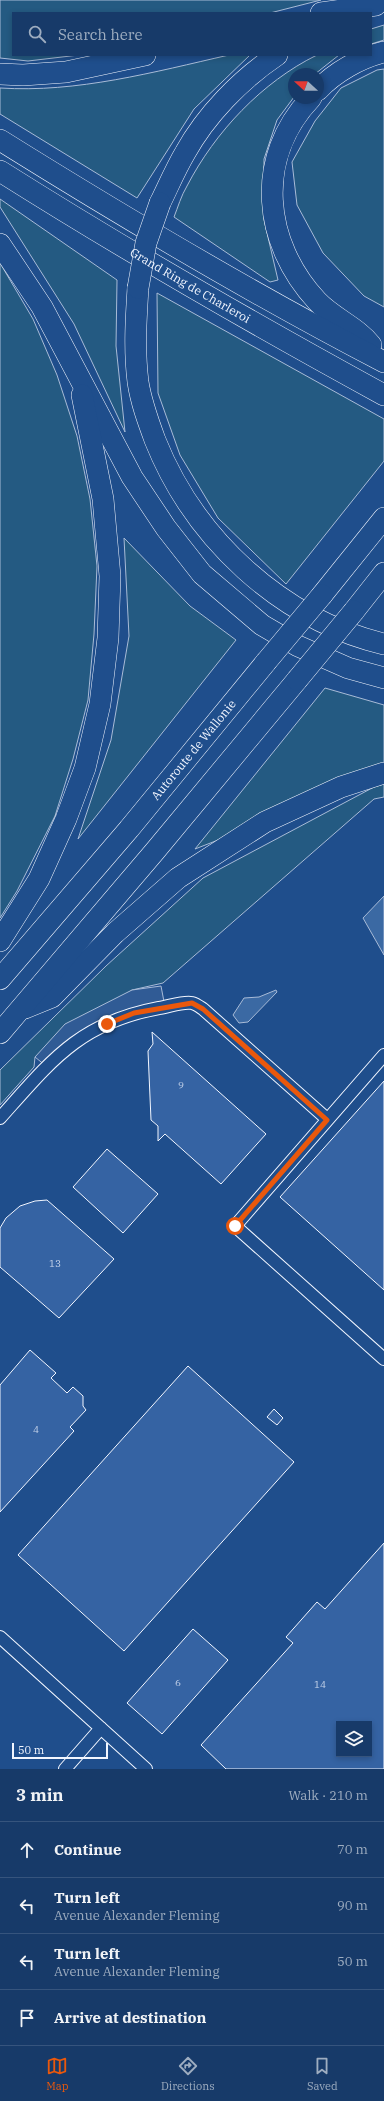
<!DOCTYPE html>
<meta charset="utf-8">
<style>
:root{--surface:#173a69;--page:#244571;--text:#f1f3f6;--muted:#9eadc0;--line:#36547d;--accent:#ea580c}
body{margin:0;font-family:"IBM Plex Serif",serif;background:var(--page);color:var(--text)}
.controls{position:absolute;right:12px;bottom:12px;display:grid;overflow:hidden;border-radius:0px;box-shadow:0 2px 6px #0003}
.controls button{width:36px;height:36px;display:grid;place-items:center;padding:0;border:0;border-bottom:1px solid var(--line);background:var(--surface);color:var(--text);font:20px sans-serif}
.compass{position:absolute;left:288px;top:68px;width:36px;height:36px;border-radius:50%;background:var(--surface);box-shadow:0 2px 6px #0003;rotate:291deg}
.scale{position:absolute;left:12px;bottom:10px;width:96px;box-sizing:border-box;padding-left:4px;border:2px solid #f2f6ff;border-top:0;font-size:11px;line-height:14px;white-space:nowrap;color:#f2f6ff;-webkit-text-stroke:3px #1f4e8c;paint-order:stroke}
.stop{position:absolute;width:12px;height:12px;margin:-9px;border:3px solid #ea580c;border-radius:50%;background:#fff}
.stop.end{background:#ea580c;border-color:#fff;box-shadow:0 1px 4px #0008}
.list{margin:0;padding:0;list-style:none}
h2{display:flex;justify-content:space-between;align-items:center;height:52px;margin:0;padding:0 16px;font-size:17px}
h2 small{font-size:13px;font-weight:400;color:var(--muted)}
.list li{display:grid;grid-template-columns:26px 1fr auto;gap:12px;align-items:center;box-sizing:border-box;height:56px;padding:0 16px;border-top:1px solid var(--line)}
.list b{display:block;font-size:15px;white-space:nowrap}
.list p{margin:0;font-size:13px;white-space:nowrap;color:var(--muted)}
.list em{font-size:13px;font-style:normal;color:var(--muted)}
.icon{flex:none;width:22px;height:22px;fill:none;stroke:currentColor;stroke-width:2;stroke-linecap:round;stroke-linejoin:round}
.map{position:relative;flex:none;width:384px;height:1769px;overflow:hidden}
.search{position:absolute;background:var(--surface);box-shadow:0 2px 6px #0003;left:12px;right:12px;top:12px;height:44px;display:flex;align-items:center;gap:10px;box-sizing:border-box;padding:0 14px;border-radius:0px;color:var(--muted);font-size:15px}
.sheet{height:276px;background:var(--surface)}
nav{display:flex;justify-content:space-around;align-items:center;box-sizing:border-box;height:56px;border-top:1px solid var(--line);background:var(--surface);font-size:11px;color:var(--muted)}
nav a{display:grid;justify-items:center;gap:2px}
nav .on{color:var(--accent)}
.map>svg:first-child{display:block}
</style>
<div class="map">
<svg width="384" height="1769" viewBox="0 0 384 1769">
<rect width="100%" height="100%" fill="#1f4e8c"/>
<path fill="#245a82" stroke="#a8bbd7" d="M 0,0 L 321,0 L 270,13 L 13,13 L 13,55 L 79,55 L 28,61 L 0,58 Z
M 384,25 L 384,40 L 371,44 L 371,29 Z
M 229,55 L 250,55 L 194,109 L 137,198 L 0,114 L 0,88 C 77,93 154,72 229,55 Z
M 317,55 L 339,55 L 315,74 L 294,74 L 294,97 L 277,120 L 264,159 L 264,220 L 278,280 L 270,282 L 174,217 C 178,207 181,196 187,186 C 215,132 262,82 317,55 Z
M 384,69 L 384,307 L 364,296 L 323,253 L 297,205 L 292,162 L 315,121 L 341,88 L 377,70 Z
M 0,199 L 117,280 L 116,346 L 125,432 L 74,324 L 0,207 Z
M 0,263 L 33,319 L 57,375 L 77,436 L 90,499 L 97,566 L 94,634 L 88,700 L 73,759 L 55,816 L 17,891 L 0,918 Z
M 157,293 L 384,419 L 384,461 L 286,584 L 218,518 L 180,455 L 158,393 Z
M 124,538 L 190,606 L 236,640 L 78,839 L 111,740 L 129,636 Z
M 325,688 L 384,705 L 384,766 L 231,835 L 195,849 Z
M 384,784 L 384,797 L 374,799 L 163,983 L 132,990 L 35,1057 L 34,1067 L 0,1105 L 0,1070 L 106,966 L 203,878 L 374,787 Z"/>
<path fill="#305b95" stroke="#a8bbd7" d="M 161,986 L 165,1007 L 107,1024 L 46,1066 L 35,1057 L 65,1024 L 132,990 Z"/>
<path fill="#3b69a3" stroke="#a8bbd7" d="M 384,896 L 384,955 L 363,918 Z
M 276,990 L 277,992 L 248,1022 L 239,1023 L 233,1015 L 244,998 L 259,997 Z"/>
<path fill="#3563a3" stroke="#f2f6ff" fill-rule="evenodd" d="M 152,1032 L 266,1134 L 221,1184 L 165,1134 L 158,1141 L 158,1126 L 151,1120 L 148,1051 L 153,1044 Z
M 384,1081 L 384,1290 L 280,1197 Z
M 107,1149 L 158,1194 L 123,1233 L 73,1187 Z
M 47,1200 L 114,1259 L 59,1318 L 0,1267 L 0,1228 L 6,1218 L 20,1206 L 35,1201 Z
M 30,1350 L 56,1373 L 51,1378 L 67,1393 L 73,1387 L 83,1396 L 83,1406 L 86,1410 L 70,1427 L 74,1431 L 0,1512 L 0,1385 Z
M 188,1366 L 294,1462 L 124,1651 L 18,1555 Z
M 274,1409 L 283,1418 L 277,1425 L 267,1417 Z
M 384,1543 L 384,1769 L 226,1769 L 201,1745 L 293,1643 L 286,1637 L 317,1602 L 325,1609 ZM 339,1724 L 369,1724 L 369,1754 L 339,1754 Z
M 193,1629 L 228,1660 L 162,1734 L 127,1703 Z"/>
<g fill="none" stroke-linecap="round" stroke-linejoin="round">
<g stroke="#f2f6ff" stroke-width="14">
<path id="street" d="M 384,1055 L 235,1226 L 384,1359
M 0,1118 C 51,1061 79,1023 159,1008 C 168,1007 183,1001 192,1003 C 196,1004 200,1007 203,1009 L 327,1119
M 0,1637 L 146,1769
M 65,1769 L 101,1728"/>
</g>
<g stroke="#f2f6ff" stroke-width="22">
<g id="highway">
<path d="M 321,13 L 376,5"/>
<path d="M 0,74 L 23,75 L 66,72 L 145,55"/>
<path d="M 318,90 C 335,72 360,58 384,52"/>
<path d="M 311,98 C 254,158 263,243 317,301 C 333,318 357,327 371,345"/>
<path d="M 0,140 C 125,218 253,294 384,362"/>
<path id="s1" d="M 0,171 C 125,250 254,324 384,395"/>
<path d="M 160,203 C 168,187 175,170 185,153 C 206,115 240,80 277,55"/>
<path d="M 0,244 L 42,307 L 132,477 L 166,528 L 202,574 L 262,625 L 298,646 L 348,668 L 384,678"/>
<path d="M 138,288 C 136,319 134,350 138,382 C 141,402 148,421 155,440 C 194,538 280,619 384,644"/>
<path d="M 322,595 L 384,518"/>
<path d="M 354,611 L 384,573"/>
<path d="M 0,941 L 39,879 L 66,819 L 85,768 L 100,704 L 108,638 L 110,576 L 103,499 L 82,395"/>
<path id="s2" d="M 0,979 L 129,829 L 266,662"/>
<path d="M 25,1008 L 52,997 L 115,933 L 178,878 L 265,822 L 341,787 L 384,773"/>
<path d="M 0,1033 L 155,851 L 297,680"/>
</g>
</g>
<use href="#street" stroke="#1f4e8c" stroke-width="12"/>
<use href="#highway" stroke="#1f4e8c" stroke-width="21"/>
<g stroke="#f2f6ff" stroke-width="22" stroke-linecap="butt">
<path id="highway-bridge" d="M 138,288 L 146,243 L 160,203
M 266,662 L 322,595
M 297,680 L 354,611"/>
</g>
<use href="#highway-bridge" stroke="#1f4e8c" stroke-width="21"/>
</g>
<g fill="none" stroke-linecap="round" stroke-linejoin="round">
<path stroke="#ea580c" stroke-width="5" d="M 107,1024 L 134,1013 L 192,1003 L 203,1009 L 327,1120 L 235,1226"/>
</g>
<g text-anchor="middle" stroke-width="3" stroke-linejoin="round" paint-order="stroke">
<g font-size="10" fill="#c3d1e8">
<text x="181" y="1089">9</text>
<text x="55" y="1267">13</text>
<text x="36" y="1433">4</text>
<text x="178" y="1686">6</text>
<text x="320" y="1688">14</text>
</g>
<g font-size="12" fill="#f2f6ff" stroke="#1f4e8c">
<text dy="4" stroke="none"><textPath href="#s1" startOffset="222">Grand Ring de Charleroi</textPath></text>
<text dy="4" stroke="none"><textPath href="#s2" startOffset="300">Autoroute de Wallonie</textPath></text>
</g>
</g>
</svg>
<div class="controls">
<button><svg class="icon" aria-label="layers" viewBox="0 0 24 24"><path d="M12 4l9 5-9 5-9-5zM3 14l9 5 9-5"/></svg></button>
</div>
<svg class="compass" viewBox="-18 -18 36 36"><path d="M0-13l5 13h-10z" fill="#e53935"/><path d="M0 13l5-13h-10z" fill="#9eadc0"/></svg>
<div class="scale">50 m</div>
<div class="stop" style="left:235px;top:1226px"></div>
<div class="stop end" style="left:107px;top:1024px"></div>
<div class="search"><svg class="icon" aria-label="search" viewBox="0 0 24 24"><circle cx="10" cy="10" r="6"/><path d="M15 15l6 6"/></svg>Search here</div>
</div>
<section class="sheet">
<h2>3 min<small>Walk · 210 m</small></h2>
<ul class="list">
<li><svg class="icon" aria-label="ahead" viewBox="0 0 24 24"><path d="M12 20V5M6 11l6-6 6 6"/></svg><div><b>Continue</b></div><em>70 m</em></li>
<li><svg class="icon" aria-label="left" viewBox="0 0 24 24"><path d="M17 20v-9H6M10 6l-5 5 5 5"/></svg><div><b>Turn left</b><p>Avenue Alexander Fleming</p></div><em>90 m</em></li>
<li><svg class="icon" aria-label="left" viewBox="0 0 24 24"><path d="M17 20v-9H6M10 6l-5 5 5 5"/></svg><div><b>Turn left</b><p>Avenue Alexander Fleming</p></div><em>50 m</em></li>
<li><svg class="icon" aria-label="arrive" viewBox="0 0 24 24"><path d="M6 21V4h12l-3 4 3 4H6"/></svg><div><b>Arrive at destination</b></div></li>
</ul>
</section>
<nav>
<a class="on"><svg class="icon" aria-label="map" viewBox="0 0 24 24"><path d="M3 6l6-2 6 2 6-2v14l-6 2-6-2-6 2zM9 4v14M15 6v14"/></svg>Map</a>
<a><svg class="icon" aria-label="directions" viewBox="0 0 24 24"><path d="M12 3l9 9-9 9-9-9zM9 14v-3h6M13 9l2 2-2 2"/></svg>Directions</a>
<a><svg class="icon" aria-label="saved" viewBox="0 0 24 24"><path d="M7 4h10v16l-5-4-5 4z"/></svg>Saved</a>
</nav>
